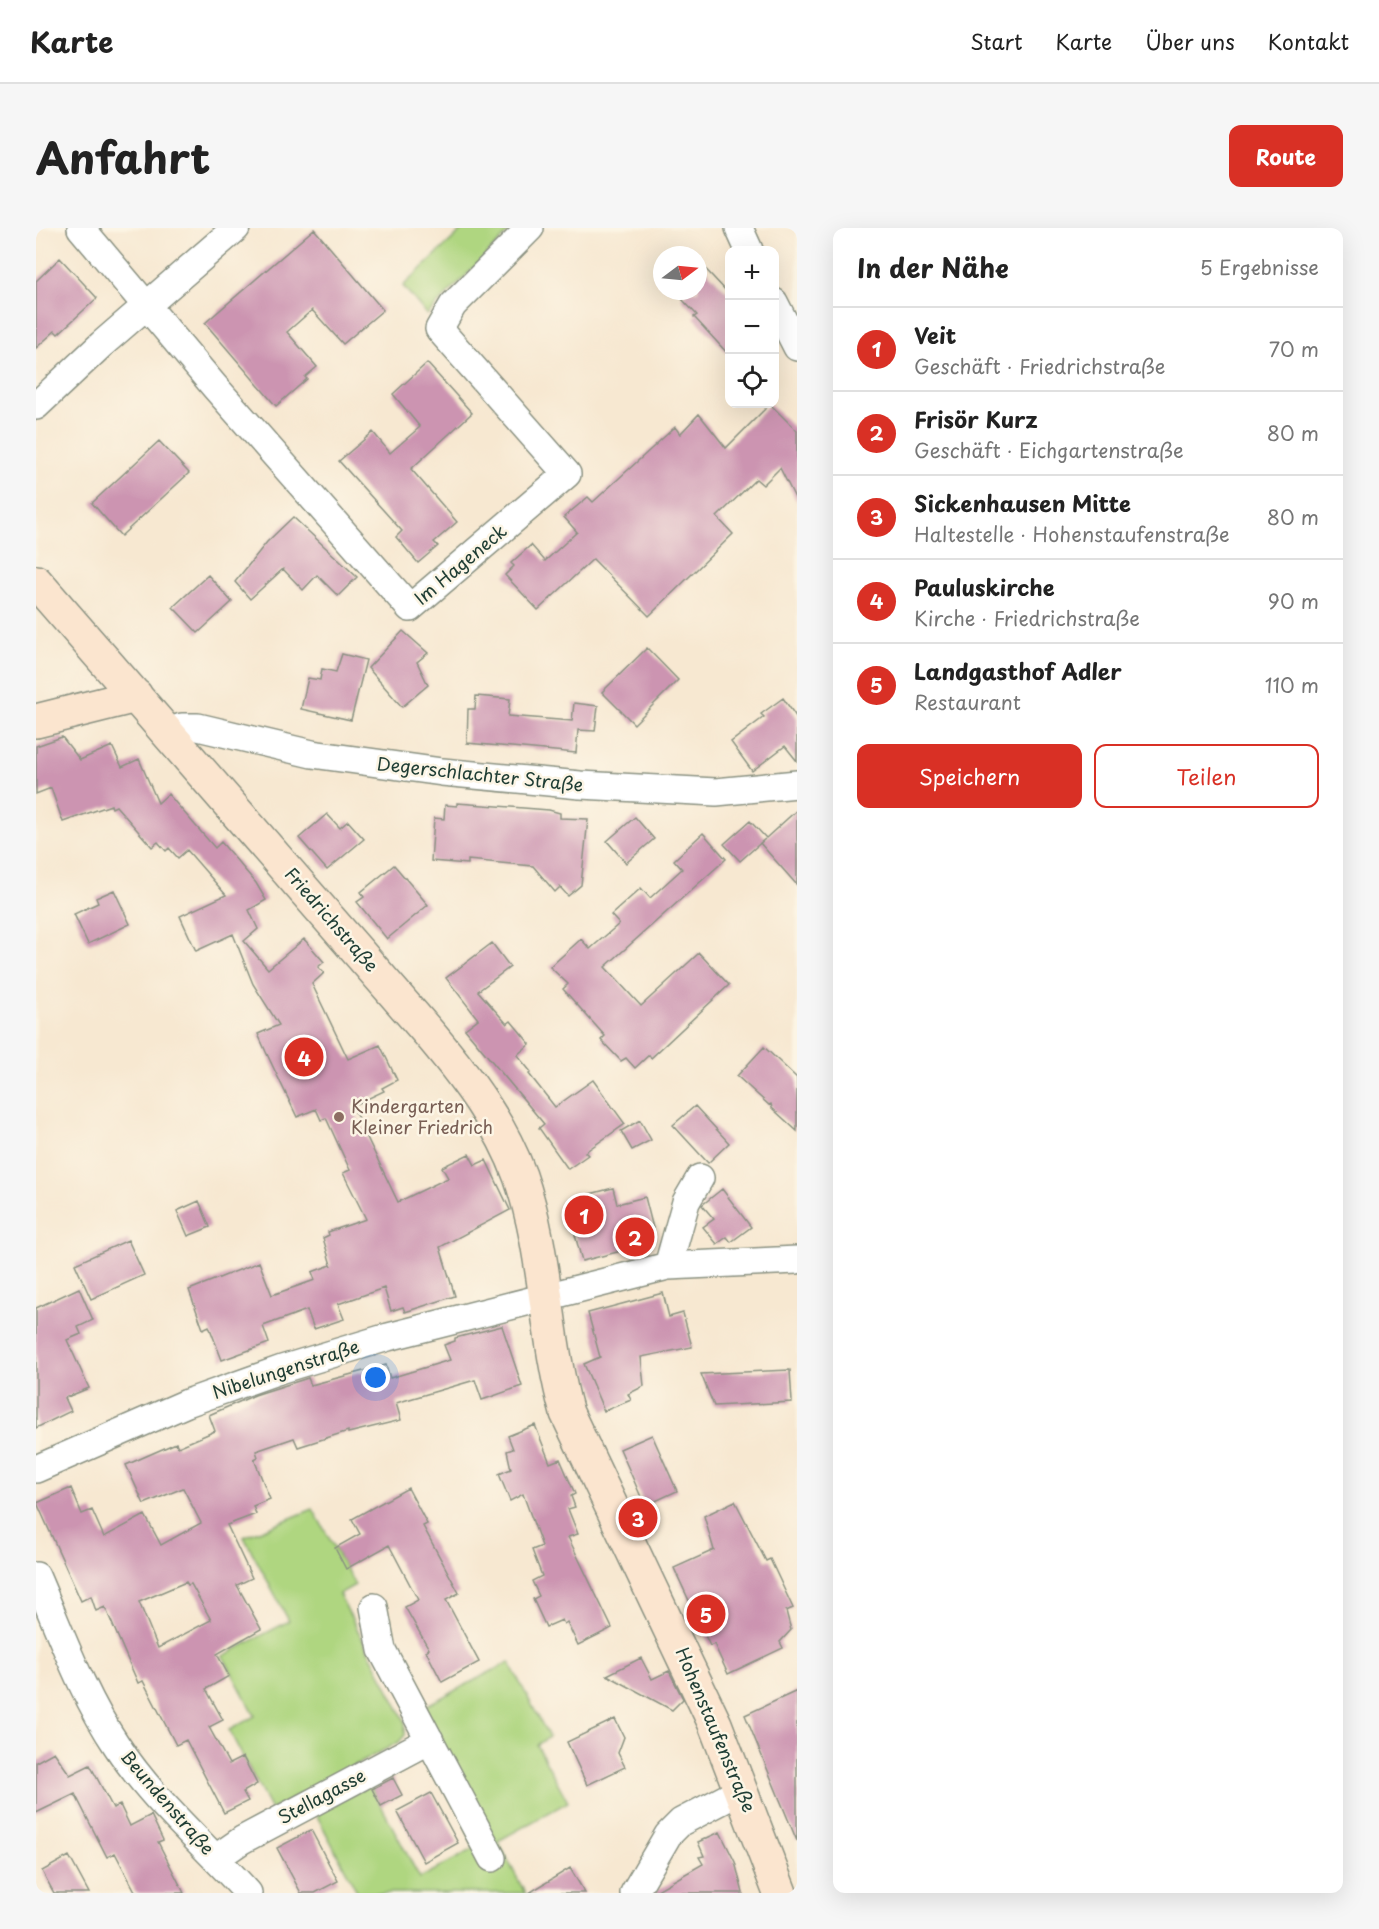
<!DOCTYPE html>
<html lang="de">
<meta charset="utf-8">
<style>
:root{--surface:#fff;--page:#f6f6f6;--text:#222;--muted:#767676;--line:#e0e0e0;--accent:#d93025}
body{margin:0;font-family:"Playpen Sans",sans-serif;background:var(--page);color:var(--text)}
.controls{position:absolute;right:18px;top:18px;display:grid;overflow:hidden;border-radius:12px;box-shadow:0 6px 24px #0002}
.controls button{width:54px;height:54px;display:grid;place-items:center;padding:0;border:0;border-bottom:2px solid var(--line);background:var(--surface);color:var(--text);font:30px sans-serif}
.compass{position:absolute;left:617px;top:18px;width:54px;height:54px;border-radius:50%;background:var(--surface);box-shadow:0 6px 24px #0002;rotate:74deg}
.you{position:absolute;left:340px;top:1150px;width:21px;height:21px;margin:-15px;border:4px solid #fff;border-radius:50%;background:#1a73e8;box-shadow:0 0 0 9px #1a73e833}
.badge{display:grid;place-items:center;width:39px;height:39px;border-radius:50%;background:var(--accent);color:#fff;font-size:20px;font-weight:700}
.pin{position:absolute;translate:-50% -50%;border:3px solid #fff;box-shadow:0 2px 6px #0006}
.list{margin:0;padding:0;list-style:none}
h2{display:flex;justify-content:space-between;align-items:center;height:78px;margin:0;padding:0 24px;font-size:26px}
h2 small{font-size:20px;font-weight:400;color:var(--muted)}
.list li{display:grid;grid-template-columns:39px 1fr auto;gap:18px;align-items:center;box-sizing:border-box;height:84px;padding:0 24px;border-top:2px solid var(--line)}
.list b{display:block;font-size:22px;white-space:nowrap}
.list p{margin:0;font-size:20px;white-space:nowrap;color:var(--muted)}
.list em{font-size:20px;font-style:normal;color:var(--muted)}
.actions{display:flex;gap:12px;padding:18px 24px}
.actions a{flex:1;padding:14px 0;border:2px solid var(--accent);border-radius:12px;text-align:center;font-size:21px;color:var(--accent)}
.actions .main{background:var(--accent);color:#fff}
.icon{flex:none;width:33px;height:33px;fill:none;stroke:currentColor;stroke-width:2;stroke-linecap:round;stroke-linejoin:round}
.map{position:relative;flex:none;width:761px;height:1665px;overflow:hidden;border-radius:12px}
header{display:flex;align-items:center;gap:36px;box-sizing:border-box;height:84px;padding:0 30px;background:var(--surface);border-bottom:2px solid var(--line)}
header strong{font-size:28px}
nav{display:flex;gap:33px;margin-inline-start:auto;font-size:21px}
.intro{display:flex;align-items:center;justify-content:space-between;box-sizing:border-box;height:144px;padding:0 36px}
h1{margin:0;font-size:42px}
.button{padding:15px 27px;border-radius:12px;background:var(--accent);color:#fff;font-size:21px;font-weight:700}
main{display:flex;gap:36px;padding:0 36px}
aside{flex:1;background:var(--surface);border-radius:12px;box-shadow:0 6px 24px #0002}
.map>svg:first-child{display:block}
</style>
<header>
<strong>Karte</strong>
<nav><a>Start</a><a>Karte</a><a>Über uns</a><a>Kontakt</a></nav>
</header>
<div class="intro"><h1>Anfahrt</h1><a class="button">Route</a></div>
<main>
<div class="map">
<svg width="761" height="1665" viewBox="0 0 761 1665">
<rect width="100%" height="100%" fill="#fcf5e5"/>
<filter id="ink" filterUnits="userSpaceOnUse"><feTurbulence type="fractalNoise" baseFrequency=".0167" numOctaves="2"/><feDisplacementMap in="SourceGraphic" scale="12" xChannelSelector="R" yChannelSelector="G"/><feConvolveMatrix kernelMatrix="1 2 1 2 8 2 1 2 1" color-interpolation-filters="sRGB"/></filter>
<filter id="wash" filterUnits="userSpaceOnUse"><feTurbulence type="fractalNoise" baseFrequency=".008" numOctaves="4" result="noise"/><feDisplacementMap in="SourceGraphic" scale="24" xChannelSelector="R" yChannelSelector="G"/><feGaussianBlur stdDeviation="1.35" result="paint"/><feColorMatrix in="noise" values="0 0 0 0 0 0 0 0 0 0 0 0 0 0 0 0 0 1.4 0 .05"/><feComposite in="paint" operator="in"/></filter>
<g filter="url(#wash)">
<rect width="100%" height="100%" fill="#f7e8d1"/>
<path fill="#afd680" stroke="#678a5a" stroke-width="1.5" d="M 428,0 L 477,0 L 391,87 L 367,58 Z
M 277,1281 L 319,1357 L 303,1366 L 369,1493 L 369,1507 L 363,1514 L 235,1582 L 193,1502 L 219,1488 L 187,1428 L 253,1393 L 208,1309 Z
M 473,1434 L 513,1509 L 501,1517 L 532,1574 L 462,1613 L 489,1665 L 322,1665 L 280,1586 L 334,1557 L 384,1650 L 438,1621 L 389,1478 Z"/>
<g id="blocks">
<path fill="#cc94b1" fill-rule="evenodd" d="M 278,1 L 347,82 L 307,116 L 276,82 L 251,104 L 281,139 L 269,149 L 271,151 L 240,178 L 169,95 Z
M 24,30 L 61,70 L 22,106 L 19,103 L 0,120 L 0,53 Z
M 662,33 L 693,66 L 693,127 L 658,89 L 661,87 L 645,70 L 652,63 L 662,63 Z
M 391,135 L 436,185 L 375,241 L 421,294 L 398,314 L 402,318 L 382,335 L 360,309 L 366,303 L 303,233 L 337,204 L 354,225 L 384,199 L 357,166 Z
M 734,176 L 761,203 L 761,274 L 744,240 L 727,257 L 720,251 L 681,289 L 697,306 L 613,388 L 557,331 L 502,382 L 469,347 L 478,338 L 475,335 L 495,317 L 509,333 L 541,304 L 528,289 L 552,269 L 557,274 L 639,199 L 644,206 L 663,186 L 690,220 Z
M 123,213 L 153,245 L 85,308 L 56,275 Z
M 257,289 L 321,349 L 302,368 L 281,347 L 267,362 L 247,341 L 214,371 L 199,354 L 231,314 Z
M 172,347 L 196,374 L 162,405 L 137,379 Z
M 367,403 L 392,425 L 381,434 L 392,457 L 366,479 L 332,440 Z
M 611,420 L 642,452 L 598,496 L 566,464 Z
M 306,426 L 330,432 L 315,492 L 265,481 L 272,450 L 284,452 L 286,441 L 300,444 Z
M 440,468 L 474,471 L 472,488 L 536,493 L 538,475 L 562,478 L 559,503 L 542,502 L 540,525 L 431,515 L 432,481 L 439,481 Z
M 747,470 L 761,490 L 761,533 L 749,518 L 716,543 L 695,514 L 728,489 L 725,486 Z
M 26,509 L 44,532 L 76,518 L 86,539 L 103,531 L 122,575 L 132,566 L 179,620 L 185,614 L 220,655 L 230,672 L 213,682 L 222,701 L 208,713 L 232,741 L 268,711 L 288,734 L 282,739 L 288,745 L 276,756 L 312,831 L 344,817 L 361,852 L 346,860 L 348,863 L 316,878 L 362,974 L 412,950 L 406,939 L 433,926 L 439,937 L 450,932 L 474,982 L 404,1019 L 419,1068 L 369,1084 L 367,1079 L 355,1083 L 348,1060 L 302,1076 L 308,1091 L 278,1101 L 271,1082 L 227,1098 L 233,1115 L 186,1132 L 173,1098 L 167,1101 L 153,1062 L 223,1034 L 236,1067 L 279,1052 L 276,1044 L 295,1037 L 287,1010 L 293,1007 L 292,1004 L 330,991 L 307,945 L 314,942 L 290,890 L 285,892 L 280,881 L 261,889 L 230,824 L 222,806 L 243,797 L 217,756 L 197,706 L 160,723 L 144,688 L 190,667 L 151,622 L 142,630 L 133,620 L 130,623 L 122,614 L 116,619 L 80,578 L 76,580 L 75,577 L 27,594 L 15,560 L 0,566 L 0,518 Z
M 421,575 L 513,582 L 524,585 L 524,590 L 552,591 L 545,657 L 532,668 L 524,659 L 519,664 L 497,638 L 432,632 L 432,636 L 395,633 L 398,590 L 408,591 L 409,577 L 421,578 Z
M 761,582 L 761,657 L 724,615 L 729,611 L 704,633 L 688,616 L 714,593 L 730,610 Z
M 291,586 L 304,600 L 312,593 L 328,611 L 291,642 L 263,610 Z
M 599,589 L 618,611 L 590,635 L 571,613 Z
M 667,605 L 690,631 L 569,739 L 605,778 L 663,725 L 693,757 L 615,830 L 613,827 L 599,840 L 590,830 L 585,833 L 565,812 L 569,808 L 527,761 L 532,756 L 514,739 L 545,711 L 554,721 L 583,696 L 575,687 L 605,660 L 614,670 L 646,641 L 638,632 Z
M 358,637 L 392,677 L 351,711 L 321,674 L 328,669 L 325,664 Z
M 78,662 L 94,696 L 52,716 L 38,686 L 62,675 L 60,670 Z
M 456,715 L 474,739 L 442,763 L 471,796 L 475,793 L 494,816 L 481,827 L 495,844 L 493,846 L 519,879 L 557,852 L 589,896 L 549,924 L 552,927 L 532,941 L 503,900 L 508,896 L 429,801 L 442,791 L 410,750 Z
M 728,819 L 761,850 L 761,903 L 736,880 L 735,876 L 733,877 L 701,848 Z
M 659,878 L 693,915 L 672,935 L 637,897 Z
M 604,892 L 615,912 L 596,922 L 585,903 Z
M 577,960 L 581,976 L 609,969 L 618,1004 L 607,1007 L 609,1017 L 546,1033 L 534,988 L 539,987 L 535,971 Z
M 686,961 L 715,999 L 695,1014 L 691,1009 L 681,1016 L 667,999 L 678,991 L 666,977 Z
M 163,973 L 174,999 L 152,1008 L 141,983 Z
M 92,1012 L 108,1047 L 55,1071 L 39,1036 Z
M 43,1060 L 57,1092 L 42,1099 L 45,1106 L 31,1112 L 53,1160 L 29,1170 L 35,1183 L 0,1200 L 0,1080 Z
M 627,1065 L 633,1089 L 647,1085 L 656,1119 L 605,1129 L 608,1158 L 592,1166 L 595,1172 L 568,1183 L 548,1136 L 564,1129 L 552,1085 Z
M 466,1098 L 486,1158 L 446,1172 L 439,1152 L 360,1175 L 365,1192 L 312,1205 L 312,1203 L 262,1219 L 258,1210 L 220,1223 L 222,1229 L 218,1231 L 234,1271 L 217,1278 L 220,1286 L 191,1297 L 216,1350 L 201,1357 L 225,1401 L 181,1426 L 193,1448 L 170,1461 L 187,1492 L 173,1499 L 193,1536 L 207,1529 L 221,1556 L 207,1564 L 212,1573 L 188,1585 L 150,1512 L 140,1517 L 107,1453 L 102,1455 L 69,1379 L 60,1383 L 55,1368 L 45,1373 L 1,1275 L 35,1260 L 46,1286 L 56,1282 L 68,1309 L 109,1287 L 125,1317 L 165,1295 L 147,1260 L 108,1276 L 90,1237 L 140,1215 L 142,1219 L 179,1203 L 173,1187 L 219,1167 L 272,1150 L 275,1157 L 350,1137 L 354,1150 L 414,1132 L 408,1117 L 419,1113 L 419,1110 ZM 150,1354 L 152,1357 L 155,1356 L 175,1392 L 122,1420 L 103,1374 Z
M 754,1142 L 756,1174 L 678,1178 L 665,1146 Z
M 499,1197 L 514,1235 L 524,1231 L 539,1266 L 535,1268 L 539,1279 L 532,1281 L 542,1306 L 532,1309 L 576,1400 L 542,1417 L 531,1394 L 528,1396 L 526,1392 L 510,1399 L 497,1371 L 503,1368 L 496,1353 L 506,1348 L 496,1322 L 506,1318 L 487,1266 L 474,1273 L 463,1246 L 475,1241 L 471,1223 L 477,1221 L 472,1208 Z
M 616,1207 L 641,1263 L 609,1278 L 584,1221 Z
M 372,1260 L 391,1296 L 387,1298 L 423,1365 L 410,1372 L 443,1434 L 406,1454 L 390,1423 L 393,1421 L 369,1379 L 382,1372 L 353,1317 L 310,1341 L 299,1320 L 324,1306 L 316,1291 Z
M 699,1273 L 730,1333 L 734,1331 L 757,1380 L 750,1383 L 755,1402 L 744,1414 L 747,1420 L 692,1446 L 678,1416 L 674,1418 L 638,1340 L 678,1322 L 668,1288 Z
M 605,1430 L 616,1451 L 633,1443 L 647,1471 L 636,1482 L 571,1447 Z
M 761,1463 L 761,1613 L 709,1487 Z
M 579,1491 L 588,1509 L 582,1525 L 589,1539 L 551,1557 L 531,1514 Z
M 18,1524 L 34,1547 L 54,1537 L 77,1580 L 84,1577 L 94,1598 L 115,1587 L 127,1612 L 122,1614 L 148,1665 L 100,1665 L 79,1625 L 71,1629 L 39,1566 L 0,1585 L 0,1534 Z
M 357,1550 L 366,1567 L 345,1578 L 336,1561 Z
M 395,1565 L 422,1615 L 388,1634 L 361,1583 Z
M 275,1602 L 302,1653 L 279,1665 L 265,1665 L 241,1620 Z
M 684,1604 L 699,1634 L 707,1665 L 616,1665 L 667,1636 L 663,1629 L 668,1628 L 662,1614 Z
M 33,1628 L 53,1665 L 18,1665 L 6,1643 Z
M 534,1640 L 549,1665 L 493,1665 Z"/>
</g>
</g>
<g filter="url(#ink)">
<use href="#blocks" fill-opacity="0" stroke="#8b9282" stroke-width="1.5"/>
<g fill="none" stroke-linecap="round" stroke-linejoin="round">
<g stroke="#8b9282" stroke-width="30">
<path id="street" d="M 45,0 L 179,159 L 374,380 L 531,246 L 403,101 L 417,77 L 494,0
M 703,0 L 713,22
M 738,74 L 761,119
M 0,178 L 66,116 L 200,0
M 132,504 L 146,499 L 162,499 L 276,526 L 406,544 L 544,557 L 680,564 L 761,556
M 632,1038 L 650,974 L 664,950
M 0,1241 L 151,1175 L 246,1141 L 352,1109 L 632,1038 L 761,1032
M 0,1348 C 25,1406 46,1466 81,1518 C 117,1573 168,1616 212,1665
M 338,1379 L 346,1422 L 456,1630
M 180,1630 L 206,1612 L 394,1512
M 598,1665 L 632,1607 L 645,1594 L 706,1562"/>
</g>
<g stroke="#8b9282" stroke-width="36">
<path id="secondary" d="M 0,354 L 397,810 C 432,852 465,896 484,948 C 511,1025 509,1108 531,1185 L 679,1496 L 744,1665
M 0,493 L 100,468"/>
</g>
<use href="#street" stroke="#fff" stroke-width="27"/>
<use href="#secondary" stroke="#fbe5cf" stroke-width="33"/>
</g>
</g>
<circle fill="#8d6e63" stroke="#fcf5e5" stroke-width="2" cx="303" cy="889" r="6"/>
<g text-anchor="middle" stroke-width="5" stroke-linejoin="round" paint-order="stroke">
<g font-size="18" fill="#1f3d34" stroke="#fcf5e5">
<text transform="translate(425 337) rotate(-40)" y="6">Im Hageneck</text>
<text transform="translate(444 547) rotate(6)" y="6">Degerschlachter Straße</text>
<text transform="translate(295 692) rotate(49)" y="6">Friedrichstraße</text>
<text transform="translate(250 1142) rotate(-18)" y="6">Nibelungenstraße</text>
<text transform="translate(679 1502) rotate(67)" y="6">Hohenstaufenstraße</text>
<text transform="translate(286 1569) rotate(-28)" y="6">Stellagasse</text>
<text transform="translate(131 1575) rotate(49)" y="6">Beundenstraße</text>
</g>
<g font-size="18" fill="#785e54" stroke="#fcf5e5" text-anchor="start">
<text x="315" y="885">Kindergarten<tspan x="315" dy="21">Kleiner Friedrich</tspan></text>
</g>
</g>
</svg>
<div class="controls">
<button>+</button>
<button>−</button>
<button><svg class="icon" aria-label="locate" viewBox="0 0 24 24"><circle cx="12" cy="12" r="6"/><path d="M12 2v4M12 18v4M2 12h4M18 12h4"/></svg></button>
</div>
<svg class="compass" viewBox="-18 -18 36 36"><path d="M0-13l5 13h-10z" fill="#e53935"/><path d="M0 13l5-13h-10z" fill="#767676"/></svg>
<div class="you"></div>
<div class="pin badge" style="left:548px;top:987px">1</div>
<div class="pin badge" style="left:599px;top:1009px">2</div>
<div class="pin badge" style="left:602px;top:1290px">3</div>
<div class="pin badge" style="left:268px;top:829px">4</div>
<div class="pin badge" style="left:670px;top:1386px">5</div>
</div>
<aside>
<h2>In der Nähe<small>5 Ergebnisse</small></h2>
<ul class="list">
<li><span class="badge">1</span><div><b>Veit</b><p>Geschäft · Friedrichstraße</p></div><em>70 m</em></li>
<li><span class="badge">2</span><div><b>Frisör Kurz</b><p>Geschäft · Eichgartenstraße</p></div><em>80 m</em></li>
<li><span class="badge">3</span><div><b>Sickenhausen Mitte</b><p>Haltestelle · Hohenstaufenstraße</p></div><em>80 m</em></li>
<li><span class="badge">4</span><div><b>Pauluskirche</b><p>Kirche · Friedrichstraße</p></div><em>90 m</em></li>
<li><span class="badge">5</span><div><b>Landgasthof Adler</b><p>Restaurant</p></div><em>110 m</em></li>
</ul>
<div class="actions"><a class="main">Speichern</a><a>Teilen</a></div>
</aside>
</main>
